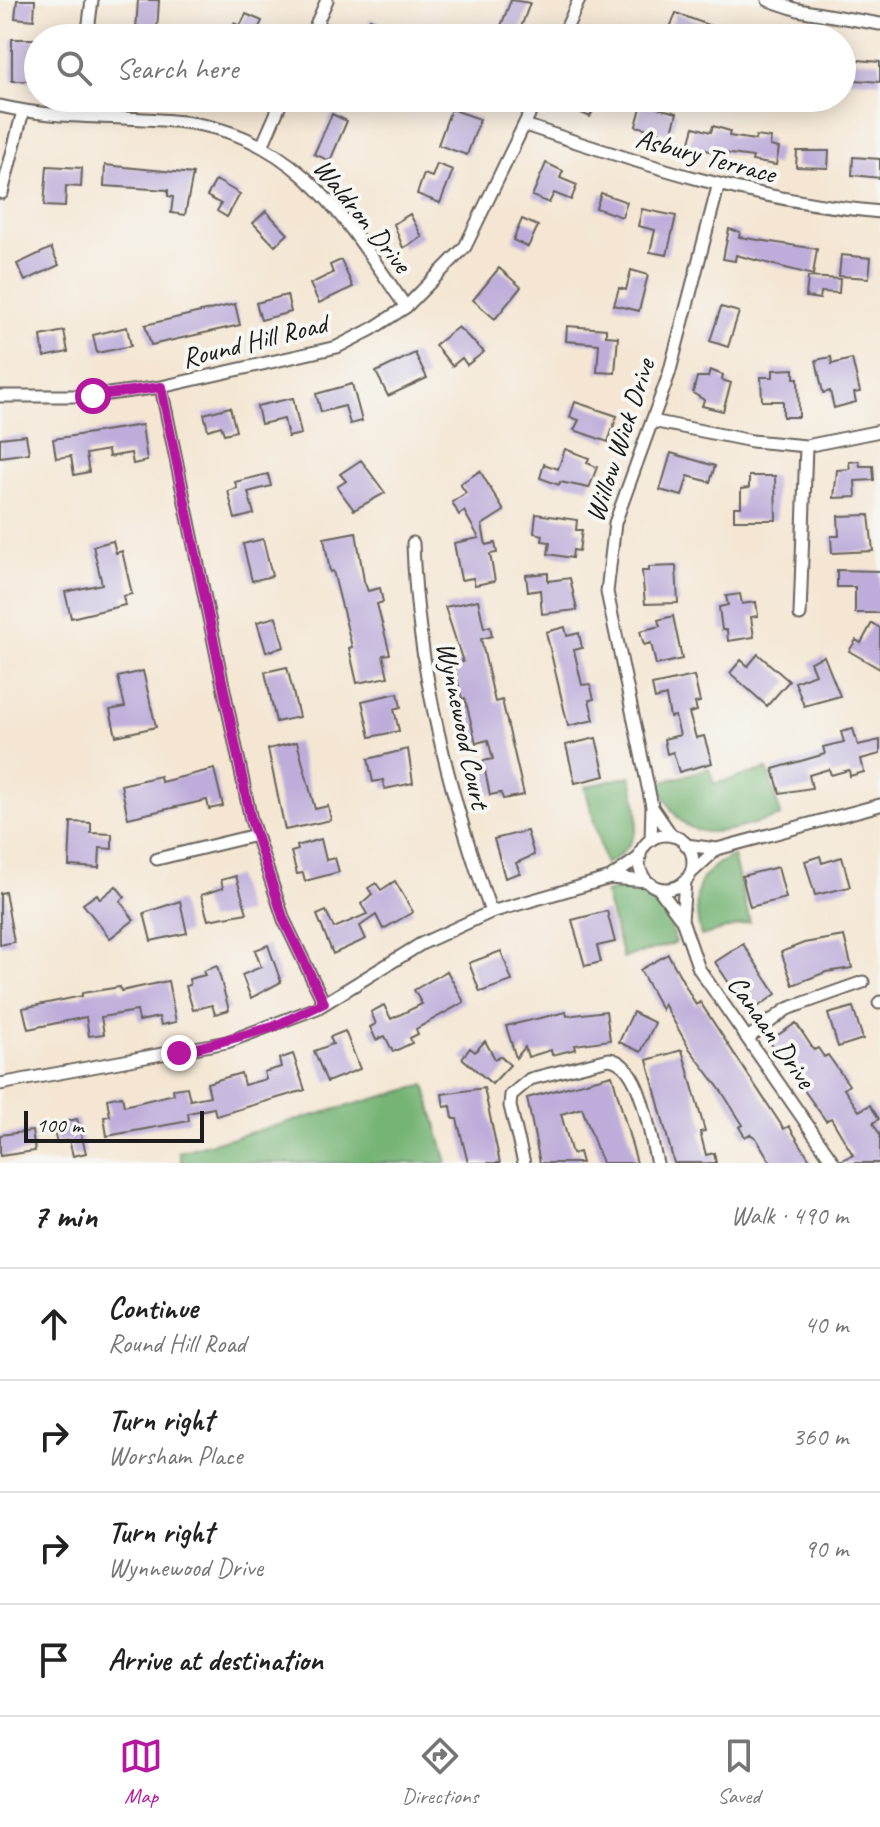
<!DOCTYPE html>
<meta charset="utf-8">
<style>
:root{--surface:#fff;--page:#f2f2f2;--text:#222;--muted:#767676;--line:#e0e0e0;--accent:#b5179e}
body{margin:0;font-family:Caveat,sans-serif;background:var(--page);color:var(--text)}
.scale{position:absolute;left:24px;bottom:20px;width:180px;box-sizing:border-box;padding-left:8px;border:4px solid #1c1c1c;border-top:0;font-size:22px;line-height:28px;white-space:nowrap;color:#1c1c1c;-webkit-text-stroke:6px #f6f6f2;paint-order:stroke}
.stop{position:absolute;width:24px;height:24px;margin:-18px;border:6px solid #b5179e;border-radius:50%;background:#fff}
.stop.end{background:#b5179e;border-color:#fff;box-shadow:0 2px 8px #0008}
.list{margin:0;padding:0;list-style:none}
h2{display:flex;justify-content:space-between;align-items:center;height:104px;margin:0;padding:0 32px;font-size:34px}
h2 small{font-size:26px;font-weight:400;color:var(--muted)}
.list li{display:grid;grid-template-columns:52px 1fr auto;gap:24px;align-items:center;box-sizing:border-box;height:112px;padding:0 32px;border-top:2px solid var(--line)}
.list b{display:block;font-size:30px;white-space:nowrap}
.list p{margin:0;font-size:26px;white-space:nowrap;color:var(--muted)}
.list em{font-size:26px;font-style:normal;color:var(--muted)}
.icon{flex:none;width:44px;height:44px;fill:none;stroke:currentColor;stroke-width:2;stroke-linecap:round;stroke-linejoin:round}
.map{position:relative;flex:none;width:880px;height:1163px;overflow:hidden}
.search{position:absolute;background:var(--surface);box-shadow:0 4px 20px #0003;left:24px;right:24px;top:24px;height:88px;display:flex;align-items:center;gap:20px;box-sizing:border-box;padding:0 28px;border-radius:44px;color:var(--muted);font-size:30px}
.sheet{height:552px;background:var(--surface)}
nav{display:flex;justify-content:space-around;align-items:center;box-sizing:border-box;height:112px;border-top:2px solid var(--line);background:var(--surface);font-size:22px;color:var(--muted)}
nav a{display:grid;justify-items:center;gap:4px}
nav .on{color:var(--accent)}
.map>svg:first-child{display:block}
</style>
<div class="map">
<svg width="880" height="1163" viewBox="0 0 880 1163">
<rect width="100%" height="100%" fill="#f6f6f2"/>
<filter id="ink" filterUnits="userSpaceOnUse"><feTurbulence type="fractalNoise" baseFrequency=".0125" numOctaves="2"/><feDisplacementMap in="SourceGraphic" scale="16" xChannelSelector="R" yChannelSelector="G"/><feConvolveMatrix kernelMatrix="1 2 1 2 8 2 1 2 1" color-interpolation-filters="sRGB"/></filter>
<filter id="wash" filterUnits="userSpaceOnUse"><feTurbulence type="fractalNoise" baseFrequency=".006" numOctaves="4" result="noise"/><feDisplacementMap in="SourceGraphic" scale="32" xChannelSelector="R" yChannelSelector="G"/><feGaussianBlur stdDeviation="1.8" result="paint"/><feColorMatrix in="noise" values="0 0 0 0 0 0 0 0 0 0 0 0 0 0 0 0 0 1.4 0 .05"/><feComposite in="paint" operator="in"/></filter>
<g filter="url(#wash)">
<rect width="100%" height="100%" fill="#f4e6d3"/>
<path fill="#76b474" stroke="#496848" stroke-width="2" d="M 709,768 L 714,784 L 767,769 L 781,816 C 726,831 681,854 660,783 Z
M 630,776 C 641,812 645,844 605,864 L 585,787 Z
M 733,856 L 750,922 L 701,936 C 692,898 693,873 733,856 Z
M 619,889 C 653,891 668,912 676,943 L 623,958 L 605,893 Z
M 425,1085 L 447,1163 L 182,1163 L 179,1152 Z"/>
<g id="blocks">
<path fill="#beadda" d="M 17,0 L 35,0 L 34,20 L 15,18 Z
M 138,0 L 159,0 L 157,32 L 136,30 Z
M 511,0 L 530,3 L 517,38 L 499,31 Z
M 676,13 L 711,26 L 707,38 L 689,38 L 669,30 Z
M 246,14 L 262,21 L 254,38 L 215,38 L 221,25 L 231,29 L 234,23 L 240,26 Z
M 370,19 L 418,37 L 418,38 L 363,38 Z
M 12,39 L 35,39 L 36,81 L 12,81 Z
M 846,59 L 880,62 L 880,82 L 843,79 Z
M 575,98 L 599,98 L 590,117 L 570,108 Z
M 642,104 L 677,113 L 671,135 L 636,126 Z
M 451,109 L 480,119 L 467,155 L 438,145 Z
M 332,114 L 347,121 L 330,161 L 314,154 Z
M 713,126 L 730,131 L 729,136 L 755,140 L 756,136 L 771,138 L 770,146 L 779,148 L 776,165 L 752,161 L 753,157 L 724,153 L 723,155 L 689,145 L 694,127 L 711,132 Z
M 797,151 L 829,151 L 828,168 L 796,167 Z
M 853,157 L 880,159 L 880,178 L 852,175 Z
M 546,163 L 563,171 L 560,178 L 577,185 L 571,200 L 554,193 L 549,203 L 532,196 Z
M 437,164 L 453,170 L 440,203 L 417,194 L 424,174 L 432,177 Z
M 105,165 L 193,174 L 185,215 L 171,213 L 173,197 L 168,196 L 168,190 L 104,186 Z
M 47,166 L 82,168 L 81,187 L 66,186 L 65,207 L 44,206 Z
M 216,180 L 240,194 L 227,217 L 217,211 L 221,204 L 207,196 Z
M 601,193 L 627,202 L 622,217 L 596,208 Z
M 642,209 L 676,216 L 667,255 L 650,252 L 655,230 L 638,226 Z
M 266,211 L 288,234 L 275,246 L 253,223 Z
M 410,214 L 422,237 L 403,248 L 394,224 Z
M 522,219 L 538,226 L 528,247 L 513,240 Z
M 729,229 L 740,232 L 739,237 L 817,249 L 813,275 L 736,255 L 735,261 L 723,259 Z
M 51,248 L 59,265 L 25,281 L 17,264 Z
M 841,255 L 871,258 L 869,278 L 839,276 Z
M 341,260 L 353,287 L 319,303 L 310,284 L 333,273 L 330,265 Z
M 499,268 L 521,287 L 495,319 L 473,300 Z
M 631,270 L 648,275 L 639,311 L 614,305 L 619,288 L 626,290 Z
M 808,277 L 840,279 L 839,293 L 821,292 L 820,299 L 806,297 Z
M 287,295 L 291,312 L 261,320 L 256,303 Z
M 235,304 L 240,325 L 151,345 L 145,325 Z
M 721,307 L 739,312 L 728,347 L 710,341 Z
M 567,326 L 606,329 L 606,336 L 618,337 L 615,373 L 597,372 L 599,344 L 566,341 Z
M 127,327 L 131,346 L 97,353 L 93,335 Z
M 458,327 L 484,352 L 467,365 L 462,358 L 452,366 L 435,345 Z
M 64,331 L 68,352 L 44,357 L 41,336 Z
M 415,353 L 427,378 L 388,396 L 376,372 Z
M 831,357 L 832,364 L 852,359 L 860,392 L 854,393 L 856,402 L 834,408 L 830,391 L 823,393 L 816,360 Z
M 794,369 L 794,378 L 798,378 L 799,417 L 783,417 L 783,401 L 762,401 L 761,377 L 773,377 L 773,370 Z
M 710,370 L 723,375 L 722,380 L 731,383 L 723,411 L 702,406 L 704,400 L 693,393 L 697,377 L 708,377 Z
M 352,384 L 362,421 L 350,424 L 345,406 L 321,412 L 316,394 Z
M 293,398 L 301,434 L 288,437 L 284,419 L 261,424 L 257,406 Z
M 575,402 L 617,416 L 608,442 L 574,430 L 579,420 L 570,417 Z
M 230,407 L 236,431 L 224,434 L 221,426 L 208,430 L 204,414 Z
M 142,425 L 147,461 L 133,464 L 131,453 L 109,457 L 108,450 L 86,454 L 89,472 L 74,475 L 71,456 L 56,458 L 53,439 Z
M 26,435 L 29,453 L 0,457 L 0,438 Z
M 565,449 L 589,458 L 587,463 L 597,467 L 589,488 L 560,482 L 559,485 L 540,478 L 544,464 L 558,469 Z
M 671,453 L 715,466 L 710,482 L 688,476 L 682,496 L 660,490 Z
M 361,460 L 385,493 L 354,510 L 337,487 L 346,481 L 340,474 Z
M 859,461 L 860,466 L 873,466 L 874,480 L 855,481 L 856,497 L 834,498 L 837,470 L 850,469 L 849,462 Z
M 480,471 L 504,511 L 482,525 L 486,545 L 495,543 L 497,553 L 490,554 L 495,581 L 475,585 L 473,578 L 461,580 L 454,543 L 479,538 L 464,511 L 459,515 L 452,502 L 466,493 L 460,484 Z
M 268,474 L 271,486 L 248,492 L 254,514 L 235,519 L 228,491 L 237,488 L 235,482 Z
M 749,476 L 775,476 L 776,520 L 734,520 L 734,507 L 741,507 L 741,489 L 749,488 Z
M 536,514 L 577,520 L 576,530 L 582,530 L 579,551 L 573,550 L 572,558 L 548,554 L 550,542 L 542,541 L 543,535 L 534,533 Z
M 869,515 L 873,551 L 832,553 L 831,536 L 839,536 L 838,516 Z
M 356,532 L 364,581 L 368,591 L 380,588 L 383,602 L 377,604 L 390,654 L 383,655 L 388,677 L 357,683 L 349,648 L 352,647 L 333,571 L 330,572 L 324,538 Z
M 263,539 L 272,576 L 252,581 L 243,544 Z
M 113,541 L 116,553 L 122,551 L 132,594 L 123,596 L 125,605 L 71,618 L 65,592 L 102,584 L 93,546 Z
M 676,566 L 678,603 L 645,604 L 642,571 L 649,571 L 649,567 Z
M 837,570 L 880,571 L 880,613 L 855,613 L 855,587 L 837,587 Z
M 548,573 L 548,581 L 570,578 L 577,610 L 542,614 L 540,590 L 528,592 L 526,575 Z
M 740,594 L 742,604 L 756,602 L 758,616 L 751,617 L 754,637 L 728,641 L 727,630 L 722,630 L 719,607 L 728,605 L 726,596 Z
M 478,600 L 484,628 L 490,626 L 492,636 L 481,639 L 495,702 L 502,700 L 524,795 L 503,799 L 501,793 L 490,795 L 483,761 L 493,759 L 488,740 L 476,743 L 465,698 L 462,699 L 454,664 L 463,662 L 445,607 Z
M 673,616 L 682,659 L 656,665 L 651,643 L 644,645 L 640,631 L 660,626 L 658,620 Z
M 276,617 L 284,647 L 266,652 L 257,622 Z
M 872,623 L 880,628 L 880,669 L 849,651 L 856,640 L 861,643 Z
M 565,627 L 567,636 L 579,633 L 582,648 L 574,650 L 582,685 L 590,684 L 594,699 L 589,700 L 594,720 L 568,726 L 546,632 Z
M 758,654 L 789,681 L 767,706 L 730,673 L 741,660 L 748,666 Z
M 824,656 L 840,696 L 804,706 L 795,682 L 815,674 L 810,662 Z
M 287,667 L 299,717 L 276,722 L 265,672 Z
M 143,671 L 156,727 L 116,736 L 110,710 L 125,707 L 118,677 Z
M 694,676 L 700,702 L 695,703 L 697,711 L 689,713 L 696,738 L 704,736 L 712,763 L 679,772 L 673,752 L 667,754 L 664,739 L 680,735 L 675,716 L 670,717 L 666,696 L 655,699 L 652,685 Z
M 398,693 L 401,707 L 394,709 L 399,731 L 370,737 L 362,701 Z
M 853,729 L 858,745 L 880,740 L 880,754 L 861,759 L 864,772 L 850,776 L 849,770 L 831,775 L 829,769 L 809,775 L 812,788 L 780,793 L 773,769 L 825,754 L 823,747 L 844,742 L 841,732 Z
M 596,738 L 605,776 L 575,783 L 566,745 Z
M 297,742 L 315,809 L 328,806 L 331,820 L 285,830 L 268,749 Z
M 408,749 L 413,783 L 385,789 L 383,780 L 373,782 L 368,759 Z
M 214,769 L 223,806 L 209,809 L 207,800 L 128,818 L 121,785 L 160,776 L 161,782 Z
M 71,822 L 91,823 L 91,833 L 112,834 L 112,849 L 100,848 L 99,868 L 69,866 Z
M 527,831 L 534,855 L 516,863 L 520,873 L 505,878 L 494,839 Z
M 321,839 L 326,860 L 335,858 L 339,872 L 305,881 L 303,873 L 297,874 L 291,852 L 298,850 L 297,846 Z
M 820,856 L 822,863 L 842,857 L 850,887 L 815,895 L 805,861 Z
M 778,867 L 786,898 L 750,907 L 742,876 Z
M 236,876 L 247,913 L 208,920 L 201,895 L 223,888 L 221,880 Z
M 395,881 L 413,912 L 383,929 L 376,915 L 360,926 L 366,939 L 333,954 L 317,915 L 326,911 L 334,928 L 367,914 L 361,904 L 372,894 L 368,888 L 376,883 L 381,890 Z
M 116,886 L 125,897 L 120,901 L 134,920 L 110,938 L 83,904 L 97,894 L 100,899 Z
M 5,892 L 14,942 L 0,945 L 0,893 Z
M 180,901 L 187,933 L 151,941 L 144,913 Z
M 607,911 L 615,942 L 597,946 L 601,962 L 585,966 L 572,920 Z
M 844,936 L 852,968 L 826,972 L 793,985 L 781,952 L 804,943 Z
M 743,944 L 776,994 L 749,1013 L 715,962 Z
M 268,945 L 281,982 L 251,998 L 242,975 L 261,967 L 255,950 Z
M 501,951 L 512,981 L 480,992 L 469,963 Z
M 668,954 L 696,1005 L 700,1002 L 784,1129 L 789,1126 L 812,1163 L 771,1163 L 756,1138 L 750,1134 L 745,1137 L 739,1127 L 743,1125 L 722,1092 L 689,1048 L 664,1004 L 662,1010 L 640,970 Z
M 217,966 L 229,1010 L 215,1014 L 212,1005 L 193,1010 L 186,986 L 190,985 L 189,979 L 205,975 L 203,971 Z
M 447,971 L 464,1002 L 416,1029 L 418,1034 L 410,1038 L 412,1043 L 393,1052 L 385,1036 L 376,1040 L 370,1027 L 376,1024 L 371,1012 L 384,1005 L 391,1019 L 422,1004 L 414,990 Z
M 168,981 L 176,1022 L 161,1025 L 159,1017 L 139,1021 L 137,1011 L 101,1017 L 104,1034 L 89,1036 L 86,1017 L 28,1029 L 23,1008 L 82,996 L 82,993 L 120,987 L 121,991 Z
M 853,1007 L 863,1039 L 838,1047 L 828,1014 Z
M 606,1011 L 610,1040 L 575,1045 L 576,1049 L 552,1055 L 551,1050 L 528,1057 L 525,1047 L 516,1058 L 506,1026 L 566,1012 L 567,1016 Z
M 633,1012 L 655,1023 L 641,1052 L 619,1042 Z
M 796,1023 L 814,1050 L 818,1048 L 824,1057 L 828,1055 L 849,1085 L 844,1089 L 859,1111 L 870,1105 L 879,1119 L 873,1123 L 880,1135 L 880,1163 L 842,1163 L 842,1160 L 853,1155 L 831,1118 L 826,1121 L 769,1041 Z
M 345,1031 L 360,1069 L 327,1082 L 314,1051 L 333,1044 L 330,1037 Z
M 485,1041 L 495,1059 L 500,1056 L 510,1065 L 492,1084 L 462,1058 L 470,1048 L 475,1052 Z
M 682,1050 L 705,1131 L 700,1132 L 706,1155 L 714,1153 L 716,1163 L 674,1163 L 647,1060 Z
M 293,1054 L 305,1090 L 216,1116 L 214,1108 L 188,1113 L 189,1121 L 107,1136 L 104,1117 L 110,1116 L 107,1099 L 122,1096 L 124,1106 L 174,1094 L 173,1089 L 187,1087 L 190,1100 L 210,1096 L 207,1083 L 241,1073 L 244,1085 L 266,1079 L 264,1072 L 281,1067 L 279,1059 Z
M 612,1075 L 637,1163 L 602,1163 L 582,1108 L 561,1114 L 572,1154 L 579,1152 L 582,1163 L 540,1163 L 527,1098 Z
M 484,1088 L 500,1163 L 468,1163 L 457,1119 L 453,1119 L 451,1106 L 444,1107 L 442,1094 Z
M 77,1119 L 86,1153 L 73,1156 L 69,1140 L 57,1143 L 52,1125 Z
M 32,1131 L 35,1151 L 0,1156 L 0,1135 Z"/>
</g>
</g>
<g filter="url(#ink)">
<use href="#blocks" fill-opacity="0" stroke="#68635c" stroke-width="2"/>
<g fill="none" stroke-linecap="round" stroke-linejoin="round">
<g stroke="#68635c" stroke-width="15">
<path id="minor" d="M 768,0 L 798,10 L 880,24
M 87,38 L 92,0
M 310,38 L 327,0
M 562,38 L 579,0
M 0,106 C 59,120 123,115 183,122 C 298,135 346,221 406,307
M 83,114 L 84,98
M 525,125 C 644,165 754,201 880,212
M 263,144 L 283,98
M 2,193 L 23,111
M 161,387 L 251,820 L 284,920 L 324,1003
M 0,396 L 93,396 L 161,387 L 337,347 L 372,329 L 406,307 L 465,247 L 537,98
M 652,421 L 752,441 L 806,446 L 880,431
M 413,543 C 417,669 449,793 491,912
M 800,615 L 806,446
M 652,807 L 672,836
M639 862a27 27 0 1 1 54 0a27 27 0 1 1-54 0Z
M 651,840 L 652,806 L 607,592 L 615,523 L 669,374 L 718,187
M 686,845 L 717,849 L 880,805
M 157,859 L 256,835
M 691,873 L 717,849
M 610,878 L 640,857
M 659,889 L 682,920 L 699,969 L 834,1163
M 682,920 L 685,881
M 879,1003 L 880,1002
M 748,1038 L 787,1009 L 863,982
M 0,1084 L 227,1042 L 317,1008 L 421,944 L 491,912 L 610,878 L 647,881
M 524,1163 L 510,1106 L 511,1095 L 530,1079 L 609,1059 C 642,1063 649,1135 657,1163"/>
</g>
<use href="#minor" stroke="#fff" stroke-width="11"/>
</g>
</g>
<g fill="none" stroke-linecap="round" stroke-linejoin="round" filter="url(#ink)">
<path stroke="#b5179e" stroke-width="10" d="M 93,396 L 161,387 L 251,820 L 284,920 L 324,1003 L 273,1027 L 179,1053"/>
</g>
<g text-anchor="middle" stroke-width="8" stroke-linejoin="round" paint-order="stroke">
<g font-size="28" fill="#1c1c1c" stroke="#f6f6f2">
<text transform="translate(706 155) rotate(15)" y="10">Asbury Terrace</text>
<text transform="translate(363 215) rotate(51)" y="10">Waldron Drive</text>
<text transform="translate(254 340) rotate(-14)" y="10">Round Hill Road</text>
<text transform="translate(619 440) rotate(-72)" y="10">Willow Wick Drive</text>
<text transform="translate(464 725) rotate(78)" y="10">Wynnewood Court</text>
<text transform="translate(772 1031) rotate(55)" y="10">Canaan Drive</text>
</g>
</g>
</svg>
<div class="scale">100 m</div>
<div class="stop" style="left:93px;top:396px"></div>
<div class="stop end" style="left:179px;top:1053px"></div>
<div class="search"><svg class="icon" aria-label="search" viewBox="0 0 24 24"><circle cx="10" cy="10" r="6"/><path d="M15 15l6 6"/></svg>Search here</div>
</div>
<section class="sheet">
<h2>7 min<small>Walk · 490 m</small></h2>
<ul class="list">
<li><svg class="icon" aria-label="ahead" viewBox="0 0 24 24"><path d="M12 20V5M6 11l6-6 6 6"/></svg><div><b>Continue</b><p>Round Hill Road</p></div><em>40 m</em></li>
<li><svg class="icon" aria-label="right" viewBox="0 0 24 24"><path d="M7 20v-9h11M14 6l5 5-5 5"/></svg><div><b>Turn right</b><p>Worsham Place</p></div><em>360 m</em></li>
<li><svg class="icon" aria-label="right" viewBox="0 0 24 24"><path d="M7 20v-9h11M14 6l5 5-5 5"/></svg><div><b>Turn right</b><p>Wynnewood Drive</p></div><em>90 m</em></li>
<li><svg class="icon" aria-label="arrive" viewBox="0 0 24 24"><path d="M6 21V4h12l-3 4 3 4H6"/></svg><div><b>Arrive at destination</b></div></li>
</ul>
</section>
<nav>
<a class="on"><svg class="icon" aria-label="map" viewBox="0 0 24 24"><path d="M3 6l6-2 6 2 6-2v14l-6 2-6-2-6 2zM9 4v14M15 6v14"/></svg>Map</a>
<a><svg class="icon" aria-label="directions" viewBox="0 0 24 24"><path d="M12 3l9 9-9 9-9-9zM9 14v-3h6M13 9l2 2-2 2"/></svg>Directions</a>
<a><svg class="icon" aria-label="saved" viewBox="0 0 24 24"><path d="M7 4h10v16l-5-4-5 4z"/></svg>Saved</a>
</nav>
